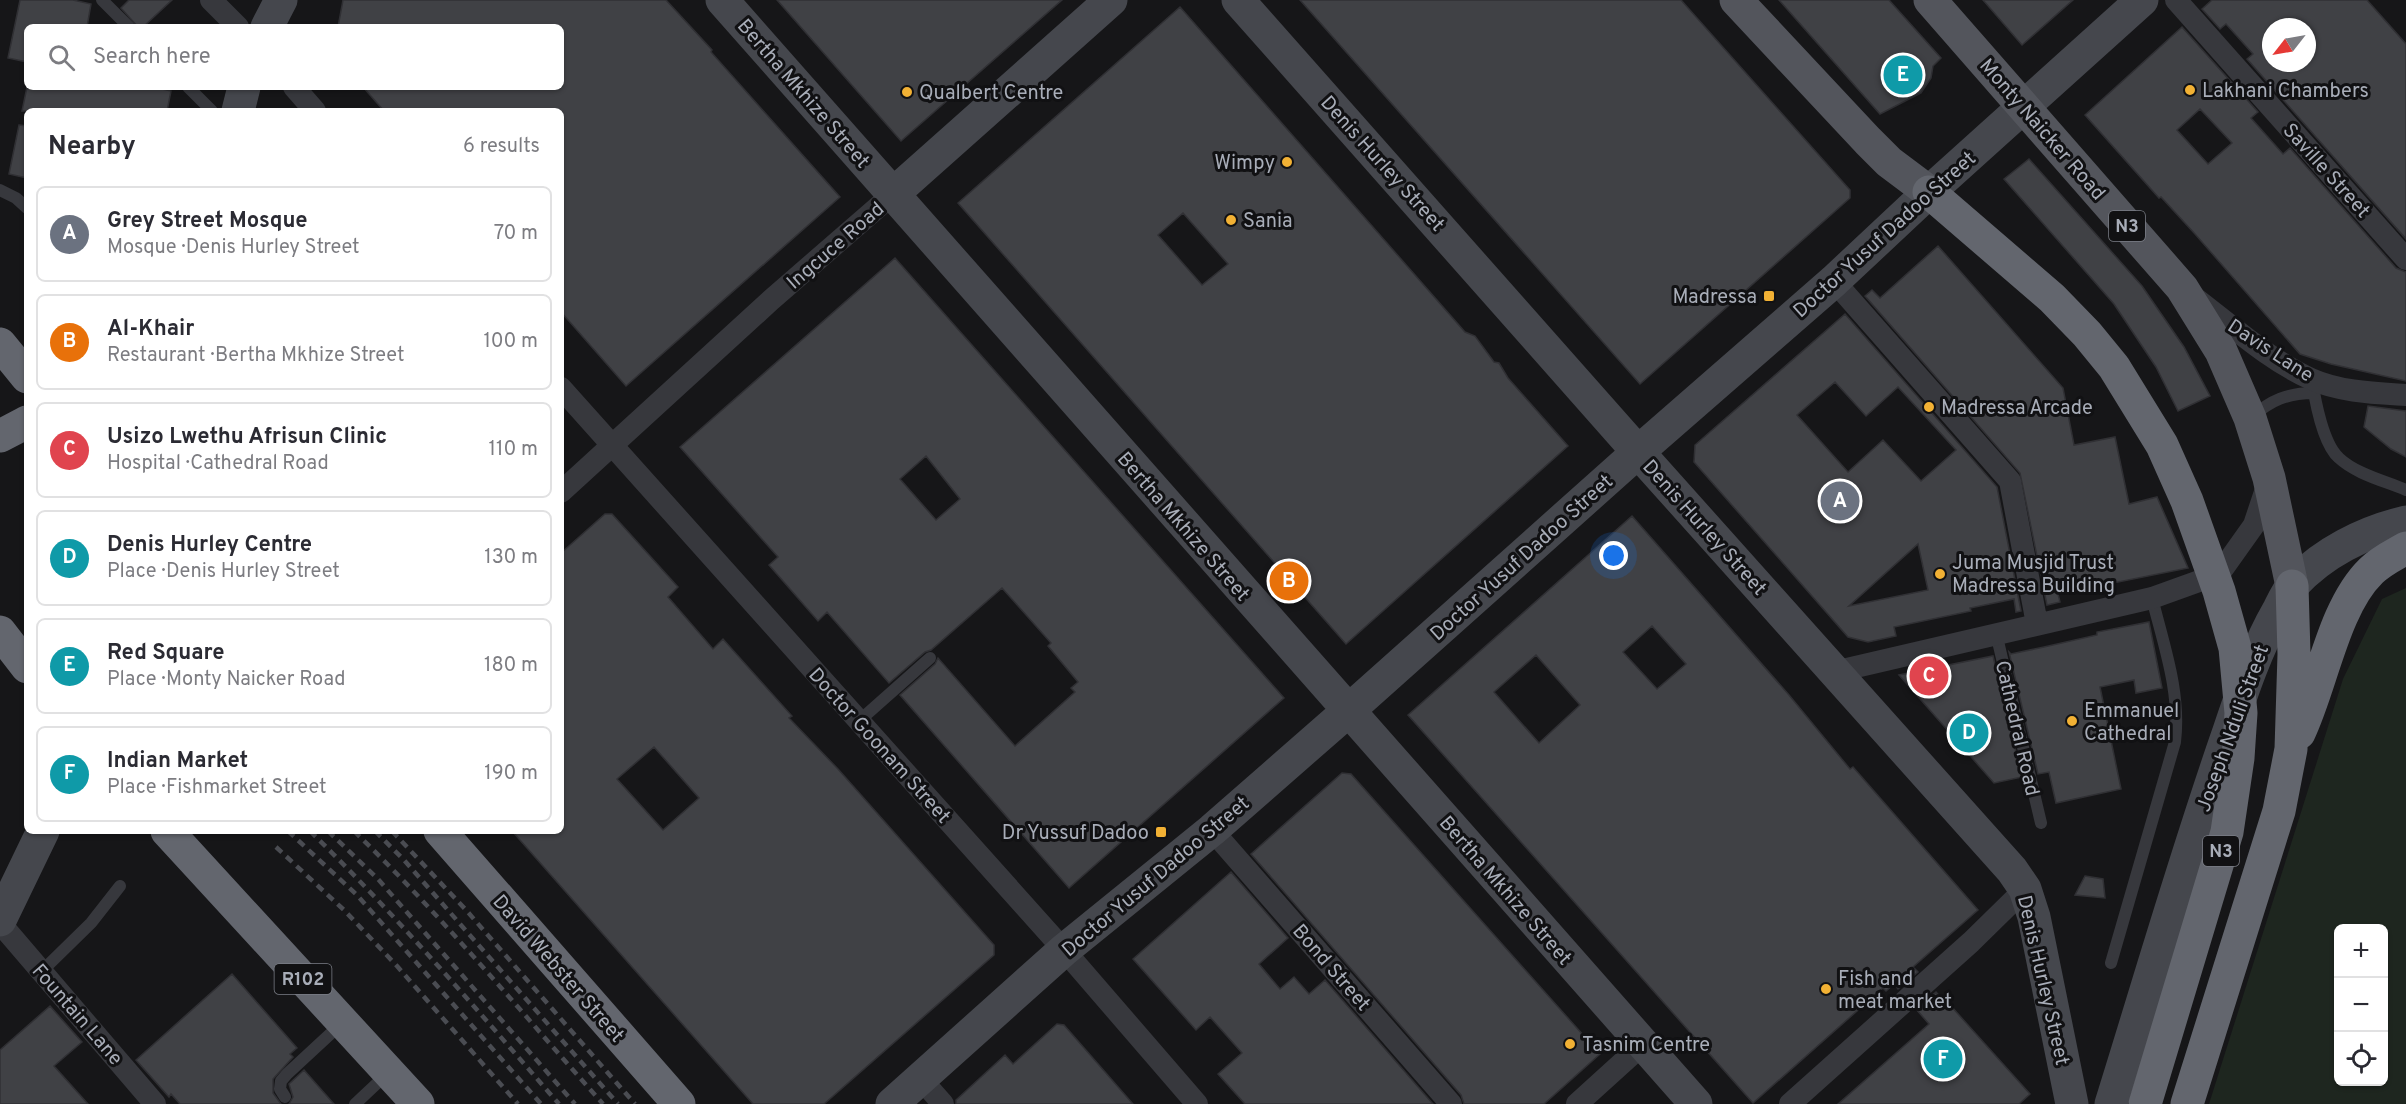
<!DOCTYPE html>
<meta charset="utf-8">
<style>
:root{--surface:#fff;--page:#f7f7f7;--text:#2b2b33;--muted:#7c7c81;--line:#e1e1e2;--accent:#2563eb}
body{margin:0;font-family:Overpass,sans-serif;background:var(--page);color:var(--text)}
.controls{position:absolute;right:18px;bottom:18px;display:grid;overflow:hidden;border-radius:9px;box-shadow:0 2px 4px #0004}
.controls button{width:54px;height:54px;display:grid;place-items:center;padding:0;border:0;border-bottom:2px solid var(--line);background:var(--surface);color:var(--text);font:30px sans-serif}
.compass{position:absolute;left:2262px;top:18px;width:54px;height:54px;border-radius:50%;background:var(--surface);box-shadow:0 2px 4px #0004;rotate:239deg}
.you{position:absolute;left:1614px;top:556px;width:21px;height:21px;margin:-15px;border:4px solid #fff;border-radius:50%;background:#1a73e8;box-shadow:0 0 0 9px #1a73e833}
.badge{display:grid;place-items:center;width:39px;height:39px;border-radius:50%;background:var(--accent);color:#fff;font-size:20px;font-weight:700}
.pin{position:absolute;translate:-50% -50%;border:3px solid #fff;box-shadow:0 2px 6px #0006}
.list{margin:0;padding:0;list-style:none}
h2{display:flex;justify-content:space-between;align-items:center;height:78px;margin:0;padding:0 24px;font-size:26px}
h2 small{font-size:20px;font-weight:400;color:var(--muted)}
.list li{display:grid;grid-template-columns:39px 1fr auto;gap:18px;align-items:center;box-sizing:border-box;height:96px;margin:0 12px 12px;padding:0 12px;border:2px solid var(--line);border-radius:9px}
.list b{display:block;font-size:22px;white-space:nowrap}
.list p{margin:0;font-size:20px;white-space:nowrap;color:var(--muted)}
.list em{font-size:20px;font-style:normal;color:var(--muted)}
.icon{flex:none;width:33px;height:33px;fill:none;stroke:currentColor;stroke-width:2;stroke-linecap:round;stroke-linejoin:round}
.map{position:relative;flex:none;width:2406px;height:1104px;overflow:hidden}
.search{position:absolute;background:var(--surface);box-shadow:0 2px 4px #0004;left:24px;top:24px;width:540px;height:66px;display:flex;align-items:center;gap:15px;box-sizing:border-box;padding:0 21px;border-radius:9px;color:var(--muted);font-size:22px}
.panel{position:absolute;background:var(--surface);box-shadow:0 2px 4px #0004;left:24px;top:108px;width:540px;height:726px;border-radius:9px}
.map>svg:first-child{display:block}
</style>
<div class="map">
<svg width="2406" height="1104" viewBox="0 0 2406 1104">
<rect width="100%" height="100%" fill="#161618"/>
<path fill="#1e261f" fill-rule="evenodd" d="M 2406,588 L 2406,1104 L 2209,1104 L 2343,679 L 2382,599 ZM 2338,928 L 2384,928 L 2384,1082 L 2338,1082 Z"/>
<path fill="#404145" stroke="#303034" stroke-width="1.5" fill-rule="evenodd" d="M 20,0 L 73,0 L 91,4 L 87,27 L 27,27 L 27,62 L 8,58 Z
M 129,0 L 172,0 L 143,27 L 138,27 L 121,8 Z
M 343,0 L 666,0 L 712,50 L 711,52 L 840,197 L 626,386 L 561,312 L 561,111 L 384,111 L 363,87 L 561,87 L 561,27 L 338,27 Z
M 777,0 L 1062,0 L 901,141 Z
M 1300,0 L 1681,0 L 1850,190 L 1850,198 L 1640,384 Z
M 1779,0 L 1889,0 L 1941,58 L 1933,66 L 1931,78 L 1921,93 L 1880,114 Z
M 1983,0 L 2073,0 L 2022,45 Z
M 2212,0 L 2367,0 L 2406,44 L 2406,239 L 2247,59 L 2253,54 L 2226,24 L 2220,29 L 2202,9 ZM 2271,27 L 2307,27 L 2307,63 L 2271,63 Z
M 1180,7 L 1465,332 L 1475,336 L 1494,362 L 1499,363 L 1508,378 L 1568,446 L 1346,644 L 958,203 ZM 1183,213 L 1228,264 L 1202,285 L 1158,235 Z
M 2182,27 L 2258,112 L 2251,118 L 2283,154 L 2290,148 L 2396,268 L 2406,272 L 2406,381 L 2331,364 L 2300,354 L 2195,234 L 2161,197 L 2159,198 L 2085,115 ZM 2200,109 L 2232,143 L 2208,164 L 2177,130 Z
M 27,87 L 154,87 L 171,91 L 167,111 L 22,111 Z
M 19,125 L 27,126 L 27,178 L 9,174 Z
M 2029,159 L 2142,286 L 2184,347 L 2210,396 L 2178,411 L 2156,367 L 2114,304 L 2004,179 Z
M 1938,246 L 2063,388 L 2074,445 L 2115,437 L 2129,504 L 2157,497 L 2188,568 L 2058,594 L 2060,602 L 2047,605 L 2020,473 L 1865,296 L 1872,290 L 1880,298 Z
M 895,258 L 1284,698 L 1069,888 L 900,695 L 935,664 L 938,658 L 1015,746 L 1075,692 L 1071,688 L 1078,682 L 1048,646 L 1051,643 L 1002,588 L 931,650 L 925,652 L 889,683 L 827,612 L 818,621 L 769,565 L 778,557 L 680,447 ZM 926,456 L 960,499 L 936,520 L 900,479 Z
M 1845,314 L 1997,487 L 2021,611 L 2016,612 L 2014,599 L 1970,608 L 1971,611 L 1894,627 L 1896,636 L 1868,642 L 1848,637 L 1694,462 L 1695,445 ZM 1835,382 L 1866,416 L 1898,387 L 1956,450 L 1921,481 L 1883,440 L 1848,472 L 1797,415 ZM 1918,544 L 1928,590 L 1849,606 Z
M 2368,406 L 2406,411 L 2406,457 L 2391,449 L 2364,427 Z
M 605,514 L 612,514 L 678,587 L 668,597 L 713,649 L 723,639 L 792,716 L 789,718 L 838,769 L 994,945 L 994,955 L 824,1104 L 753,1104 L 512,831 L 561,831 L 561,553 ZM 654,747 L 699,798 L 663,830 L 617,779 Z
M 1632,516 L 1789,695 L 1850,769 L 1853,767 L 1978,910 L 1913,967 L 1918,972 L 1898,989 L 1894,984 L 1886,991 L 1883,988 L 1753,1103 L 1408,715 ZM 1652,626 L 1686,664 L 1657,689 L 1623,652 ZM 1536,655 L 1580,705 L 1539,743 L 1494,692 Z
M 2149,622 L 2162,688 L 2136,693 L 2134,680 L 2100,687 L 2121,789 L 2056,803 L 2049,772 L 2038,774 L 2009,652 L 2011,654 L 2044,647 L 2097,635 L 2097,632 Z
M 1993,656 L 2022,777 L 1994,783 L 1899,675 Z
M 1342,773 L 1351,774 L 1600,1054 L 1544,1104 L 1464,1104 L 1461,1095 L 1251,854 Z
M 1231,872 L 1288,938 L 1259,964 L 1280,989 L 1294,977 L 1309,994 L 1325,980 L 1433,1104 L 1245,1104 L 1218,1074 L 1242,1053 L 1210,1017 L 1196,1030 L 1133,959 Z
M 2085,876 L 2103,879 L 2105,898 L 2075,895 Z
M 232,974 L 297,1048 L 290,1054 L 293,1057 L 273,1079 L 273,1093 L 281,1104 L 180,1104 L 171,1094 L 169,1097 L 136,1060 Z
M 1936,992 L 1948,1006 L 1950,1005 L 2030,1094 L 2019,1104 L 1838,1104 L 1929,1024 L 1916,1009 Z
M 50,1006 L 82,1042 L 54,1066 L 88,1104 L 0,1104 L 0,1050 Z
M 1057,1024 L 1064,1025 L 1133,1104 L 956,1104 L 956,1100 L 1005,1055 L 1013,1064 Z
M 304,1070 L 334,1104 L 289,1104 L 293,1097 L 289,1084 Z"/>
<g fill="none" stroke-linecap="round" stroke-linejoin="round">
<path stroke="#37383d" stroke-width="12" d="M 102,0 L 129,27
M 188,87 L 212,111
M 0,190 L 16,198 L 27,208
M 2312,380 C 2315,400 2323,444 2339,458 C 2356,474 2385,481 2406,490
M 2251,418 C 2270,400 2288,393 2314,393
M 1996,633 L 2041,823
M 859,721 L 930,658
M 2111,963 L 2175,742 C 2181,693 2164,646 2152,598
M 42,971 L 91,923 L 120,886
M 285,1097 L 280,1089 L 281,1081 L 287,1074 L 341,1024
M 355,1104 L 388,1073"/>
<path stroke="#37383d" stroke-width="22" d="M 211,0 L 238,27
M 2176,0 L 2406,259
M 294,87 L 315,111
M 1834,281 L 2010,481 L 2037,624
M 2195,298 C 2232,326 2269,360 2311,379 C 2340,392 2375,393 2406,395
M 561,388 L 1064,950 L 1197,1104
M 561,492 L 771,300 L 893,194
M 1834,672 L 2152,598 L 2202,580 L 2222,570 L 2254,525 L 2268,483
M 1212,830 L 1451,1104
M 0,923 L 155,1104
M 920,1078 L 943,1104
M 1577,1104 L 1642,1045
M 1790,1104 L 1971,942 L 2025,889"/>
<path stroke="#45474d" stroke-width="33" d="M 722,0 L 1696,1104
M 1238,0 L 1638,452 L 2012,870 L 2025,889 L 2034,917 L 2072,1104
M 267,27 L 281,0
M 238,111 L 244,87
M 893,194 L 1111,0
M 0,920 L 43,831
M 892,1104 L 1064,950 L 1212,830 L 1348,711 L 1638,452 L 1834,281 L 1929,192 L 2142,0
M 2111,1104 C 2150,979 2186,854 2229,731 C 2243,689 2257,647 2279,609 C 2283,601 2287,592 2293,585 C 2322,553 2364,532 2406,522"/>
<path stroke="#53555c" stroke-width="33" d="M 1736,0 L 1868,141 L 1889,162 L 1929,192
M 1930,0 L 2182,288 L 2221,351 L 2250,418 L 2269,478 L 2292,586"/>
<path stroke="#63666e" stroke-width="33" d="M 1929,192 L 2052,298 L 2087,334 L 2114,367 L 2162,445 L 2187,501 L 2219,591 L 2235,648 L 2241,713 L 2238,758 L 2227,832 L 2145,1104
M 0,344 L 27,377
M 0,436 L 27,422
M 0,632 L 27,667
M 2299,733 C 2322,685 2333,608 2371,571 C 2381,561 2394,555 2406,548
M 167,831 L 418,1104
M 440,831 L 679,1104
M 2187,1104 L 2279,811 L 2291,749 L 2294,654 L 2292,586"/>
<path stroke="#4a4c52" stroke-width="4.5" stroke-dasharray="8 6" stroke-linecap="butt" d="M 288,831 L 357,895 L 541,1104
M 310,831 C 398,917 478,1011 559,1104
M 328,831 L 377,878 L 575,1104
M 354,831 C 443,917 521,1012 603,1104
M 375,831 L 404,860 L 618,1104
M 392,831 L 466,910 L 635,1104
M 276,847 L 344,910 L 397,966 L 518,1104"/>
</g>
<g fill="#f2b134" stroke="#111113" stroke-width="2">
<circle cx="2190" cy="90" r="6"/>
<circle cx="907" cy="92" r="6"/>
<circle cx="1287" cy="162" r="6"/>
<circle cx="1231" cy="220" r="6"/>
<rect x="1763" y="290" width="12" height="12" rx="3"/>
<circle cx="1929" cy="407" r="6"/>
<circle cx="1940" cy="574" r="6"/>
<circle cx="2072" cy="721" r="6"/>
<rect x="1155" y="826" width="12" height="12" rx="3"/>
<circle cx="1826" cy="989" r="6"/>
<circle cx="1570" cy="1044" r="6"/>
</g>
<g text-anchor="middle" stroke-width="6" stroke-linejoin="round" paint-order="stroke">
<g fill="#111113" stroke="#7b7e86" stroke-width="1.5">
<rect x="2109" y="211" width="36" height="30" rx="4.5"/>
<rect x="2203" y="836" width="36" height="30" rx="4.5"/>
<rect x="274.5" y="964" width="57" height="30" rx="4.5"/>
</g>
<g font-size="18" font-weight="bold" fill="#a8adb8">
<text x="2127" y="232">N3</text>
<text x="2221" y="857">N3</text>
<text x="303" y="985">R102</text>
</g>
<g font-size="20" fill="#a8adb8" stroke="#111113" text-anchor="start">
<text x="2202" y="97">Lakhani Chambers</text>
<text x="919" y="99">Qualbert Centre</text>
<text x="1275" y="169" text-anchor="end">Wimpy</text>
<text x="1243" y="227">Sania</text>
<text x="1757" y="303" text-anchor="end">Madressa</text>
<text x="1941" y="414">Madressa Arcade</text>
<text x="1952" y="569">Juma Musjid Trust<tspan x="1952" dy="23">Madressa Building</tspan></text>
<text x="2084" y="717">Emmanuel<tspan x="2084" dy="23">Cathedral</tspan></text>
<text x="1149" y="839" text-anchor="end">Dr Yussuf Dadoo</text>
<text x="1838" y="985">Fish and<tspan x="1838" dy="23">meat market</tspan></text>
<text x="1582" y="1051">Tasnim Centre</text>
</g>
<g font-size="20" fill="#a8adb8" stroke="#111113">
<text transform="translate(804 93) rotate(49)" y="7">Bertha Mkhize Street</text>
<text transform="translate(2043 129) rotate(49)" y="7">Monty Naicker Road</text>
<text transform="translate(1383 163) rotate(48)" y="7">Denis Hurley Street</text>
<text transform="translate(2327 170) rotate(48)" y="7">Saville Street</text>
<text transform="translate(1884 234) rotate(-42)" y="7">Doctor Yusuf Dadoo Street</text>
<text transform="translate(835 245) rotate(-41)" y="7">Ingcuce Road</text>
<text transform="translate(2271 350) rotate(33)" y="7">Davis Lane</text>
<text transform="translate(1184 526) rotate(49)" y="7">Bertha Mkhize Street</text>
<text transform="translate(1705 527) rotate(48)" y="7">Denis Hurley Street</text>
<text transform="translate(1521 557) rotate(-42)" y="7">Doctor Yusuf Dadoo Street</text>
<text transform="translate(2018 728) rotate(77)" y="7">Cathedral Road</text>
<text transform="translate(2232 728) rotate(-70)" y="7">Joseph Nduli Street</text>
<text transform="translate(880 745) rotate(48)" y="7">Doctor Goonam Street</text>
<text transform="translate(1155 876) rotate(-40)" y="7">Doctor Yusuf Dadoo Street</text>
<text transform="translate(1506 890) rotate(49)" y="7">Bertha Mkhize Street</text>
<text transform="translate(1332 967) rotate(49)" y="7">Bond Street</text>
<text transform="translate(559 968) rotate(49)" y="7">David Webster Street</text>
<text transform="translate(2044 980) rotate(77)" y="7">Denis Hurley Street</text>
<text transform="translate(78 1014) rotate(49)" y="7">Fountain Lane</text>
</g>
</g>
</svg>
<div class="controls">
<button>+</button>
<button>−</button>
<button><svg class="icon" aria-label="locate" viewBox="0 0 24 24"><circle cx="12" cy="12" r="6"/><path d="M12 2v4M12 18v4M2 12h4M18 12h4"/></svg></button>
</div>
<svg class="compass" viewBox="-18 -18 36 36"><path d="M0-13l5 13h-10z" fill="#e53935"/><path d="M0 13l5-13h-10z" fill="#7c7c81"/></svg>
<div class="you"></div>
<div class="pin badge" style="left:1840px;top:501px;background:#6b7280">A</div>
<div class="pin badge" style="left:1289px;top:581px;background:#e8710a">B</div>
<div class="pin badge" style="left:1929px;top:676px;background:#e0444e">C</div>
<div class="pin badge" style="left:1969px;top:733px;background:#0f9aa8">D</div>
<div class="pin badge" style="left:1903px;top:75px;background:#0f9aa8">E</div>
<div class="pin badge" style="left:1943px;top:1059px;background:#0f9aa8">F</div>
<div class="search"><svg class="icon" aria-label="search" viewBox="0 0 24 24"><circle cx="10" cy="10" r="6"/><path d="M15 15l6 6"/></svg>Search here</div>
<section class="panel">
<h2>Nearby<small>6 results</small></h2>
<ul class="list">
<li><span class="badge" style="background:#6b7280">A</span><div><b>Grey Street Mosque</b><p>Mosque · Denis Hurley Street</p></div><em>70 m</em></li>
<li><span class="badge" style="background:#e8710a">B</span><div><b>Al-Khair</b><p>Restaurant · Bertha Mkhize Street</p></div><em>100 m</em></li>
<li><span class="badge" style="background:#e0444e">C</span><div><b>Usizo Lwethu Afrisun Clinic</b><p>Hospital · Cathedral Road</p></div><em>110 m</em></li>
<li><span class="badge" style="background:#0f9aa8">D</span><div><b>Denis Hurley Centre</b><p>Place · Denis Hurley Street</p></div><em>130 m</em></li>
<li><span class="badge" style="background:#0f9aa8">E</span><div><b>Red Square</b><p>Place · Monty Naicker Road</p></div><em>180 m</em></li>
<li><span class="badge" style="background:#0f9aa8">F</span><div><b>Indian Market</b><p>Place · Fishmarket Street</p></div><em>190 m</em></li>
</ul>
</section>
</div>
